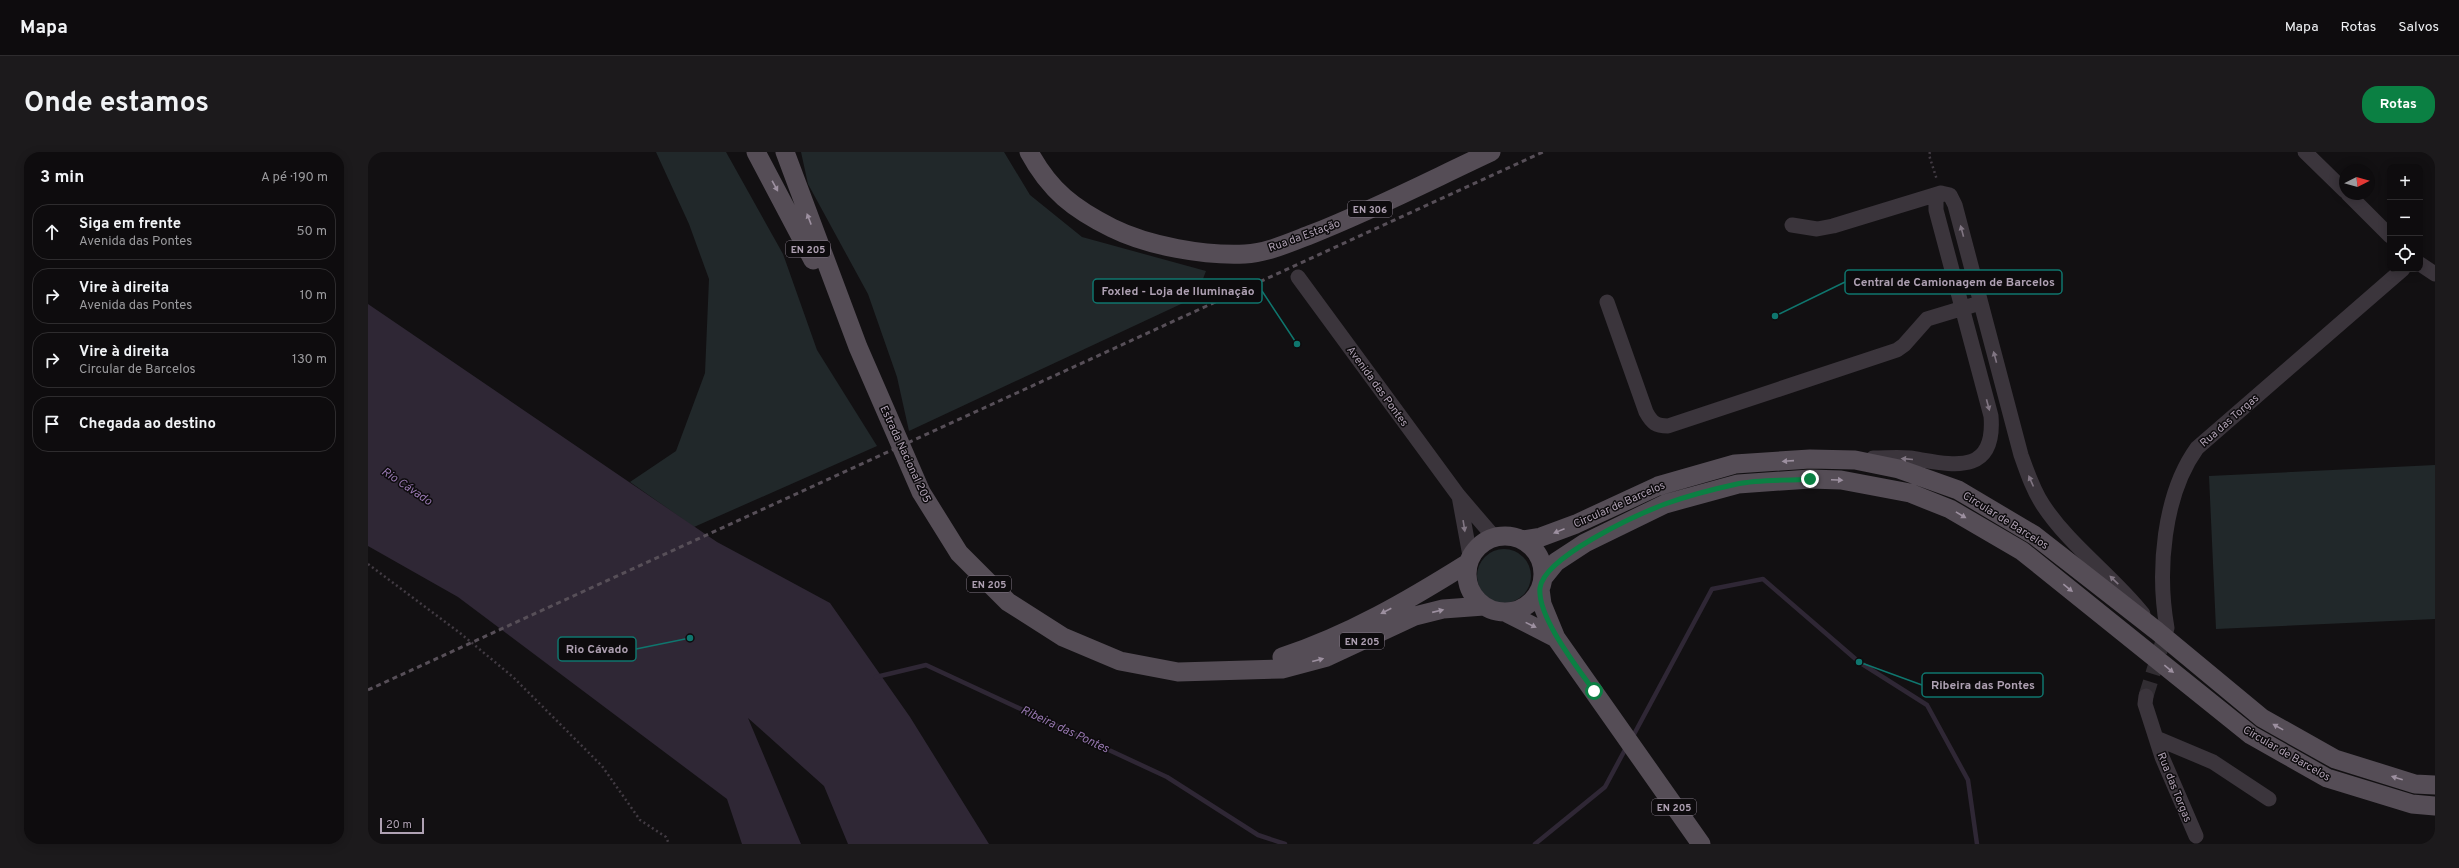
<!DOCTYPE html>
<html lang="pt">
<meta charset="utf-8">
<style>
:root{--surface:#0e0c0e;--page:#1c1a1c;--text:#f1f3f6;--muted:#9b9b9e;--line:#2e2c2e;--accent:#0b8043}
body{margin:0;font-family:Overpass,sans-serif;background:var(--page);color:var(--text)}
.controls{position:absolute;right:12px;top:12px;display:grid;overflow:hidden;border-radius:8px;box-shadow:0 2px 10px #0003}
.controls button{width:36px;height:36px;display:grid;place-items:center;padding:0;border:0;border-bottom:1px solid var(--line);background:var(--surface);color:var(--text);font:20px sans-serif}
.compass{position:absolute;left:1971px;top:12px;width:36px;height:36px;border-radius:50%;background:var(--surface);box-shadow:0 2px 10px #0003;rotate:84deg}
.scale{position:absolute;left:12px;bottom:10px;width:44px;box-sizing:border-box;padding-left:4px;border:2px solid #afa1b3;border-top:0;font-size:11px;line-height:14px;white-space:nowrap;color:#afa1b3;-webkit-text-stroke:3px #0d0b0d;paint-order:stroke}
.stop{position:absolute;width:12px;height:12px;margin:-9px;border:3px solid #0b8043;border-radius:50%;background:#fff}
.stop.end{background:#0b8043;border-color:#fff;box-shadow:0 1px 4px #0008}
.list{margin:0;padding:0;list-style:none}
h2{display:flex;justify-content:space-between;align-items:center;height:52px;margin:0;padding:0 16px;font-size:17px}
h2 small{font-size:13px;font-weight:400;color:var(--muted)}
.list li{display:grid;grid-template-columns:26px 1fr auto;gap:12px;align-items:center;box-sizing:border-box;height:56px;margin:0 8px 8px;padding:0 8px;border:1px solid var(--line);border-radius:16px}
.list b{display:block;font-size:15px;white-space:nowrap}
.list p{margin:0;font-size:13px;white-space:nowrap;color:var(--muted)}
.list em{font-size:13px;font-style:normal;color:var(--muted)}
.icon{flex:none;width:22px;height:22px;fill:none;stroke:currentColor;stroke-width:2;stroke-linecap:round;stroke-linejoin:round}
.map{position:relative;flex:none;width:2067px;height:692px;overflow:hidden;border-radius:16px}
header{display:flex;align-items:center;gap:24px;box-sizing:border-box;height:56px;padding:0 20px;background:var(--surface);border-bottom:1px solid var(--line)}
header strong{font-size:19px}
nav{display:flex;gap:22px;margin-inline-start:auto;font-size:14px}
.intro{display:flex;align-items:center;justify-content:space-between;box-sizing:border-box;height:96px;padding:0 24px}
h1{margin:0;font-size:28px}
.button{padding:10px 18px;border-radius:16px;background:var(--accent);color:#fff;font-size:14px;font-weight:700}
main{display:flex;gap:24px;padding:0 24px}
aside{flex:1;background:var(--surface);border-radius:16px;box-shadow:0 2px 10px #0003}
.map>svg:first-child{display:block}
</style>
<header>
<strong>Mapa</strong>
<nav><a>Mapa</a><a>Rotas</a><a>Salvos</a></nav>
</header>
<div class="intro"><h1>Onde estamos</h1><a class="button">Rotas</a></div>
<main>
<aside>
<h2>3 min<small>A pé · 190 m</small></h2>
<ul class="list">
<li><svg class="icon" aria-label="ahead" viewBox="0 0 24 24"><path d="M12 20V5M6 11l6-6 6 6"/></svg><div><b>Siga em frente</b><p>Avenida das Pontes</p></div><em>50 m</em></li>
<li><svg class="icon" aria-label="right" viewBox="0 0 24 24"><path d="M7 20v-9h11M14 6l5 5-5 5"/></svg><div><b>Vire à direita</b><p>Avenida das Pontes</p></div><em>10 m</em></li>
<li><svg class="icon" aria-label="right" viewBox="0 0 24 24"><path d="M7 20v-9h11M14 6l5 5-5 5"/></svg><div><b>Vire à direita</b><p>Circular de Barcelos</p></div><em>130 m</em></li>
<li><svg class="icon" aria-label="arrive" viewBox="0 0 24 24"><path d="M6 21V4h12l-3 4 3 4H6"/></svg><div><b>Chegada ao destino</b></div></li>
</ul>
</aside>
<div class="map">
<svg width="2067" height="692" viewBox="0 0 2067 692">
<rect width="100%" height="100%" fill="#121012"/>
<path fill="#21282a" d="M 288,0 L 358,0 L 415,102 L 449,198 L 509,294 L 326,375 L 262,330 L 308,299 L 337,221 L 341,127 L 321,72 Z
M 433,0 L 636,0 L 662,43 L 714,85 L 838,119 L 828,145 L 541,279 L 529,225 L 500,142 L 440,32 Z
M 2067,313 L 2067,467 L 1848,477 L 1841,324 Z
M1109 424a27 27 0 1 1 54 0a27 27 0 1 1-54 0Z"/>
<path fill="#2f2735" d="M 0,152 L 349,390 L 462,451 L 542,565 L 621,692 L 480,692 L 456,634 L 380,566 L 433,692 L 374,692 L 359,647 L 90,445 L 0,394 Z"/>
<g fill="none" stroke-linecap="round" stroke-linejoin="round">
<path stroke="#2f2735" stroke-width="4.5" d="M 508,525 L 558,513 L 799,625 L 890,683 L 917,692
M 1264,586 L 1344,437 L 1395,427 L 1491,510 L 1559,553 L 1600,628 L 1609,692
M 1167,692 L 1237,635 L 1259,594"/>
<path stroke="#312d32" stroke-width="15" stroke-dasharray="15 8" stroke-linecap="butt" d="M 1778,544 L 1799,476"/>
<path stroke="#423b43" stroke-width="2.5" stroke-dasharray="2 3" stroke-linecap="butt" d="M 1562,0 L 1561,3 L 1569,28
M 0,412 L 92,481 L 145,525 L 234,614 L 272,668 L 298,685 L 301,692"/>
<path stroke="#3b353c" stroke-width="15" d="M 1937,0 L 1977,39
M 1980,42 L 2022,84
M 1424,73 L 1449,77 L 1465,74 L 1573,41 L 1582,43 L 1587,53 L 1653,303 C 1659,320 1665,338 1675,353 C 1702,394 1744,423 1775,462
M 2052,112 L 2067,122
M 930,125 L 1090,343 L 1126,385
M 1239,150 L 1278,260 C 1284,271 1288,274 1300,274 L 1529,198 L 1536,193 L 1559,167 L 1612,151
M 1505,306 C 1517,306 1530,305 1542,306 C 1582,312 1628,326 1623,264 L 1568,58 L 1568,48 L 1573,41
M 1091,344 L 1102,404
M 1799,476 C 1789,420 1795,343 1829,296 L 2035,117
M 1778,544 L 1777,552 L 1794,605 L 1828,684
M 1788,586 L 1845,610 L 1901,647"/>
<path stroke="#554d56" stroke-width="19" d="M 388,0 L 445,108
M 417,0 L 490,195 L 553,340 L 591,401 L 640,450 L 695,485 L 752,509 L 810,520 L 914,517 L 959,505 L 1047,464 L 1075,457 L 1116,454
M 661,0 C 682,39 706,57 744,76 C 780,94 837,104 877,102 C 899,101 923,90 944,82 C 1005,58 1063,28 1123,0
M1099 422a38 38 0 1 1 76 0a38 38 0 1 1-76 0Z
M 1155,388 L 1173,385 L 1208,372 L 1290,334 L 1367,312 L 1442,307 L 1487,308 L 1531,317 L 1590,338 L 1666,383 L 1789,479 L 1894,566 L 1967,607 L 2047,632 L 2067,633
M 1175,426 L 1188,410 L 1217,391 L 1297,352 L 1370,332 L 1442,327 L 1473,328 L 1542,341 L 1582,357 L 1654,399 L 1883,583 L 1959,626 L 2044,652 L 2067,654
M 1172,437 L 1174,452 L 1188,486 L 1333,692
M 1137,460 L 1188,486
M 914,505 C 981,483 1041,448 1100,411"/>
<path stroke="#574f58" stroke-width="3" stroke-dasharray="5 4" stroke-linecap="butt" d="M 0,538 L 1175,0"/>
</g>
<defs><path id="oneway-solid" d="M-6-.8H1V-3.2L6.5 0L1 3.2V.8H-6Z"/></defs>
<g fill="#9d90a0">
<use href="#oneway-solid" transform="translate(407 34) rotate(61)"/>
<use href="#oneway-solid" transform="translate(441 67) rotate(-111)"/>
<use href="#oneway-solid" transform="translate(1420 309) rotate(176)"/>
<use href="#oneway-solid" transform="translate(1469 328) rotate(3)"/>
<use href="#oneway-solid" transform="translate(1593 363) rotate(31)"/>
<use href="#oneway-solid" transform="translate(1191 379) rotate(158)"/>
<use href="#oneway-solid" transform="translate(1700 436) rotate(39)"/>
<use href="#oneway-solid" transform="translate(1018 459) rotate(153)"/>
<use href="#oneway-solid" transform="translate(1070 459) rotate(-13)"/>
<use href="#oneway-solid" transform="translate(1163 473) rotate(26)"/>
<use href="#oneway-solid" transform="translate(950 508) rotate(-15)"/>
<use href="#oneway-solid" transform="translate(1801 517) rotate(39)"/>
<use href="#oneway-solid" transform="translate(1910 575) rotate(-151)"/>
<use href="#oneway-solid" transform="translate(2029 626) rotate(-163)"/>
</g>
<g fill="#817683">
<use href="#oneway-solid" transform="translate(1594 79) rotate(-105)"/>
<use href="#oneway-solid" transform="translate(1627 205) rotate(-105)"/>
<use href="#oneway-solid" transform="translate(1620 253) rotate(75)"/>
<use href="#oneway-solid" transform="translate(1539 307) rotate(-175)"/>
<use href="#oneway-solid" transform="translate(1663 329) rotate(-114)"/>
<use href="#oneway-solid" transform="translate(1096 374) rotate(81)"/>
<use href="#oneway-solid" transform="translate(1746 428) rotate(-136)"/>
</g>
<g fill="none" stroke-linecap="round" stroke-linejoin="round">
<path stroke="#0b8043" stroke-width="5" d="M 1226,539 C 1210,516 1169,465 1172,436 C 1176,405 1268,363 1297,352 C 1319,344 1346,337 1369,332 C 1392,327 1418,329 1442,327"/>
</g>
<g text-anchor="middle" stroke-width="3" stroke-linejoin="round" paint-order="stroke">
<g fill="#0d0b0d" stroke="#7e7481" stroke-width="1">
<rect x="980" y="49" width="44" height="16" rx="3"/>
<rect x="418" y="89" width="44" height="16" rx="3"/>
<rect x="599" y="424" width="44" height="16" rx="3"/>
<rect x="972" y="481" width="44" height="16" rx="3"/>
<rect x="1284" y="647" width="44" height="16" rx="3"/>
</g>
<g font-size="10" font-weight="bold" fill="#afa1b3">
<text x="1002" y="61">EN 306</text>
<text x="440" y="101">EN 205</text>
<text x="621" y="436">EN 205</text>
<text x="994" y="493">EN 205</text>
<text x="1306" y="659">EN 205</text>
</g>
<g font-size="11" fill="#afa1b3" stroke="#0d0b0d">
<text transform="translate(936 83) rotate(-20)" y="4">Rua da Estação</text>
<text transform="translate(1010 234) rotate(54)" y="4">Avenida das Pontes</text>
<text transform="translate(1861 268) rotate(-41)" y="4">Rua das Torgas</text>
<text transform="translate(538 302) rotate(65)" y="4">Estrada Nacional 205</text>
<text transform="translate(1251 352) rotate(-24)" y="4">Circular de Barcelos</text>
<text transform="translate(1638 368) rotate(32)" y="4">Circular de Barcelos</text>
<text transform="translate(1919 601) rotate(30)" y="4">Circular de Barcelos</text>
<text transform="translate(1807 635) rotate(68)" y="4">Rua das Torgas</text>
</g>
<g font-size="12" font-style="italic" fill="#9677af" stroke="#0d0b0d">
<text transform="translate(39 334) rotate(34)" y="4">Rio Cávado</text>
<text transform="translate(697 577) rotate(25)" y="4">Ribeira das Pontes</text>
</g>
</g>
<path fill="none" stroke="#0f766e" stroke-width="1.5" d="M1407 164L1477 130M929 192L894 139M322 486L268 497M1491 510L1554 533"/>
<g fill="#0f766e" stroke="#0d0b0d" stroke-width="1.5">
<circle cx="1407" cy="164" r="4"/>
<circle cx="929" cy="192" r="4"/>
<circle cx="322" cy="486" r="4"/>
<circle cx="1491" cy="510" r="4"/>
</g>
<g fill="#0d0b0d" stroke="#0f766e" stroke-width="1.5">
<rect x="1477" y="118" width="217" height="24" rx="4"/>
<rect x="725" y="127" width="169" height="24" rx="4"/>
<rect x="190" y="485" width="78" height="24" rx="4"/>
<rect x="1554" y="521" width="121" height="24" rx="4"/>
</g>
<g font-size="12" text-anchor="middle" font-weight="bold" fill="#afa1b3">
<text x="1586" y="134">Central de Camionagem de Barcelos</text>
<text x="810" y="143">Foxled - Loja de Iluminação</text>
<text x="229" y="501">Rio Cávado</text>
<text x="1615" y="537">Ribeira das Pontes</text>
</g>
</svg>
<div class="controls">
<button>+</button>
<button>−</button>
<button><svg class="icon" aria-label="locate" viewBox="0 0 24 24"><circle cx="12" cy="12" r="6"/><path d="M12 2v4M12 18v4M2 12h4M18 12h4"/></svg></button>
</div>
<svg class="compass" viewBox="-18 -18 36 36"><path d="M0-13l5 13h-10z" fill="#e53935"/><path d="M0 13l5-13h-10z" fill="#9b9b9e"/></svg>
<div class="scale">20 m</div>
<div class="stop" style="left:1226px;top:539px"></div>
<div class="stop end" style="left:1442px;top:327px"></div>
</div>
</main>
